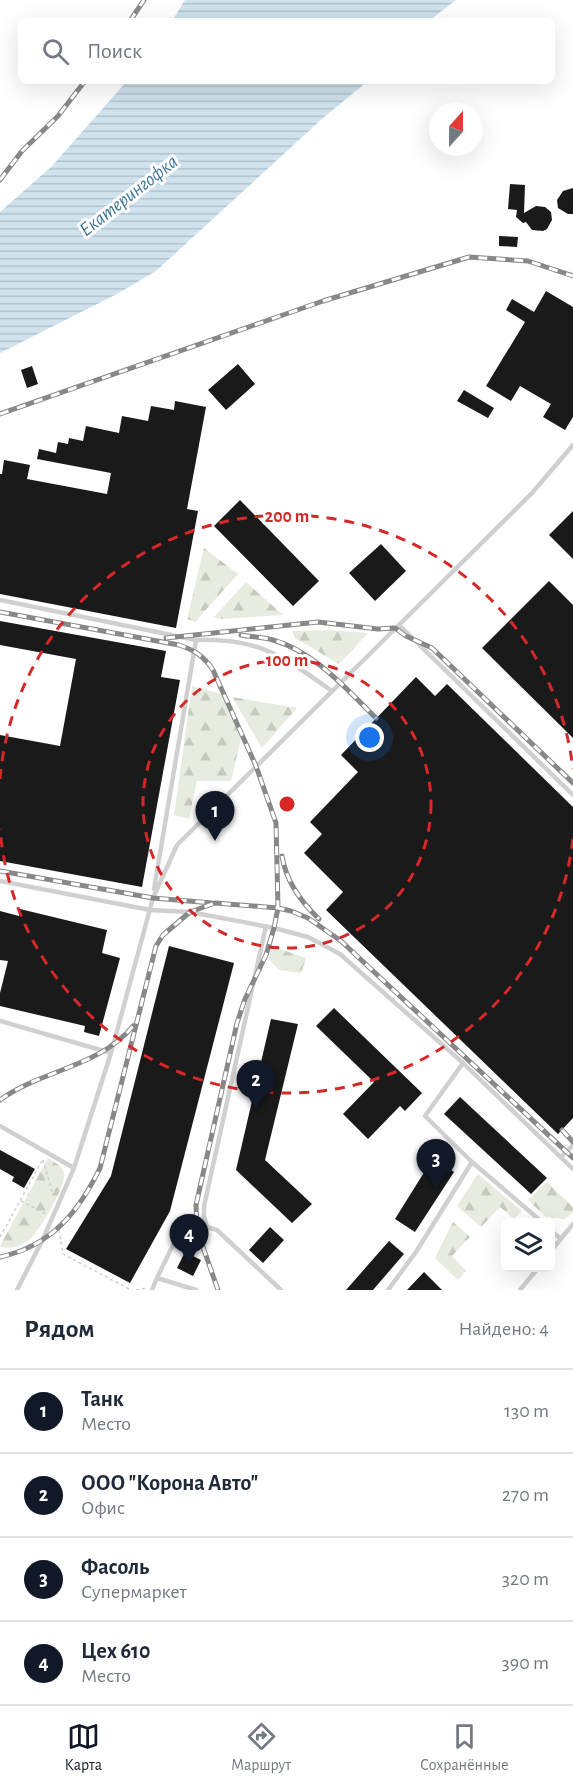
<!DOCTYPE html>
<html lang="ru">
<meta charset="utf-8">
<style>
:root{--surface:#fff;--page:#f2f2f3;--text:#1f2937;--muted:#747a83;--line:#e0e1e3;--accent:#111827}
body{margin:0;font-family:"Alegreya Sans",sans-serif;background:var(--page);color:var(--text)}
.controls{position:absolute;right:18px;bottom:18px;display:grid;overflow:hidden;border-radius:9px;box-shadow:0 6px 24px #0002}
.controls button{width:54px;height:54px;display:grid;place-items:center;padding:0;border:0;border-bottom:2px solid var(--line);background:var(--surface);color:var(--text);font:30px sans-serif}
.compass{position:absolute;left:429px;top:102px;width:54px;height:54px;border-radius:50%;background:var(--surface);box-shadow:0 6px 24px #0002;rotate:21deg}
.you{position:absolute;left:370px;top:738px;width:21px;height:21px;margin:-15px;border:4px solid #fff;border-radius:50%;background:#1a73e8;box-shadow:0 0 0 9px #1a73e833}
.badge{display:grid;place-items:center;width:39px;height:39px;border-radius:50%;background:var(--accent);color:#fff;font-size:20px;font-weight:700}
.pin{position:absolute;translate:-50% -50px;filter:drop-shadow(0 2px 3px #0008)}
.pin::after{content:'';position:absolute;top:32px;width:21px;height:18px;background:inherit;clip-path:polygon(0 0,100% 0,50% 100%)}
.list{margin:0;padding:0;list-style:none}
h2{display:flex;justify-content:space-between;align-items:center;height:78px;margin:0;padding:0 24px;font-size:26px}
h2 small{font-size:20px;font-weight:400;color:var(--muted)}
.list li{display:grid;grid-template-columns:39px 1fr auto;gap:18px;align-items:center;box-sizing:border-box;height:84px;padding:0 24px;border-top:2px solid var(--line)}
.list b{display:block;font-size:22px;white-space:nowrap}
.list p{margin:0;font-size:20px;white-space:nowrap;color:var(--muted)}
.list em{font-size:20px;font-style:normal;color:var(--muted)}
.icon{flex:none;width:33px;height:33px;fill:none;stroke:currentColor;stroke-width:2;stroke-linecap:round;stroke-linejoin:round}
.map{position:relative;flex:none;width:573px;height:1290px;overflow:hidden}
.search{position:absolute;background:var(--surface);box-shadow:0 6px 24px #0002;left:18px;right:18px;top:18px;height:66px;display:flex;align-items:center;gap:15px;box-sizing:border-box;padding:0 21px;border-radius:9px;color:var(--muted);font-size:22px}
.sheet{height:414px;background:var(--surface)}
nav{display:flex;justify-content:space-around;align-items:center;box-sizing:border-box;height:84px;border-top:2px solid var(--line);background:var(--surface);font-size:16px;color:var(--muted)}
nav a{display:grid;justify-items:center;gap:3px}
nav .on{color:var(--accent)}
.map>svg:first-child{display:block}
</style>
<div class="map">
<svg width="573" height="1290" viewBox="0 0 573 1290">
<defs>
<pattern id="forest-firs" width="22" height="20" patternUnits="userSpaceOnUse" patternTransform="scale(1.5)"><rect width="22" height="20" fill="#e6ecdf"/><path d="M5 1l3.5 6h-7zM16 11l3.5 6h-7z" fill="#c6cbc0"/></pattern>
<pattern id="water-rules" width="6" height="5" patternUnits="userSpaceOnUse" patternTransform="scale(1.5)"><rect width="6" height="5" fill="#cfe2ee"/><path d="M0 2.5h6" fill="none" stroke="#b2c2cd"/></pattern>
</defs>
<rect width="100%" height="100%" fill="#fff"/>
<path fill="url(#forest-firs)" d="M 204,548 L 238,574 L 195,622 L 187,619 Z
M 246,582 L 283,615 L 220,619 L 214,617 Z
M 329,630 L 368,633 L 339,664 L 295,638 L 292,631 Z
M 192,686 L 221,694 L 242,734 L 231,781 L 197,781 L 189,819 L 174,815 Z
M 232,697 L 297,708 L 262,748 Z
M 271,946 L 306,958 L 301,973 L 279,970 L 268,958 Z
M 48,1158 C 54,1162 63,1166 64,1174 C 67,1184 39,1232 30,1239 C 22,1246 10,1250 0,1246 Z
M 478,1174 L 522,1211 L 514,1219 L 500,1207 L 481,1227 L 457,1206 Z
M 547,1182 L 573,1207 L 573,1212 L 565,1219 L 546,1217 L 528,1200 Z
M 453,1222 L 470,1237 L 452,1256 L 466,1271 L 458,1280 L 435,1258 Z"/>
<path fill="url(#water-rules)" d="M 185,0 L 456,0 L 429,21 L 172,21 Z
M 127,81 L 368,81 L 323,118 L 156,271 L 117,294 L 0,353 L 0,212 L 52,166 Z"/>
<path fill="#1a1a1a" d="M 510,184 L 525,185 L 524,213 L 536,206 L 545,207 L 551,212 L 552,220 L 547,229 L 543,231 L 532,230 L 526,222 L 523,223 L 516,217 L 517,210 L 508,209 Z
M 573,188 L 573,214 L 568,214 L 558,208 L 557,200 L 563,191 Z
M 499,236 L 518,237 L 517,247 L 499,246 Z
M 546,291 L 573,307 L 573,417 L 565,430 L 543,417 L 551,404 L 520,386 L 511,401 L 486,386 L 525,322 L 506,310 L 512,299 L 534,312 Z
M 238,364 L 255,384 L 226,410 L 208,390 Z
M 32,366 L 38,384 L 27,388 L 21,370 Z
M 464,390 L 494,408 L 488,418 L 457,401 Z
M 175,401 L 206,407 L 187,509 L 198,511 L 176,628 L 0,594 L 0,474 L 2,474 L 4,460 L 30,465 L 27,479 L 107,494 L 111,473 L 37,459 L 39,449 L 56,453 L 58,442 L 68,444 L 69,438 L 83,441 L 86,426 L 119,433 L 122,416 L 148,421 L 151,406 L 174,410 Z
M 240,500 L 319,581 L 293,606 L 214,526 Z
M 573,511 L 573,559 L 549,535 Z
M 381,544 L 406,571 L 375,601 L 349,573 Z
M 549,581 L 573,605 L 573,738 L 482,648 Z
M 0,621 L 166,651 L 161,677 L 180,680 L 142,887 L 0,861 L 0,735 L 60,746 L 76,659 L 0,645 Z
M 416,677 L 435,696 L 447,684 L 573,807 L 573,1118 L 558,1134 L 326,910 L 343,892 L 304,853 L 322,834 L 310,822 L 358,772 L 341,755 Z
M 20,909 L 107,930 L 102,953 L 120,958 L 99,1036 L 84,1032 L 85,1026 L 0,1006 L 0,993 L 8,961 L 0,960 L 0,911 L 19,916 Z
M 169,946 L 234,963 L 170,1211 L 130,1283 L 66,1249 L 111,1176 Z
M 334,1008 L 422,1093 L 405,1111 L 400,1106 L 368,1139 L 343,1114 L 374,1082 L 316,1026 Z
M 271,1019 L 298,1024 L 265,1160 L 312,1204 L 292,1223 L 236,1170 Z
M 460,1097 L 547,1178 L 531,1194 L 444,1114 Z
M 0,1150 L 35,1169 L 24,1188 L 12,1181 L 14,1177 L 0,1169 Z
M 433,1158 L 454,1172 L 415,1232 L 395,1219 Z
M 270,1227 L 284,1240 L 263,1263 L 249,1250 Z
M 389,1241 L 404,1254 L 373,1290 L 346,1290 Z
M 185,1252 L 201,1260 L 193,1276 L 177,1268 Z
M 424,1272 L 442,1290 L 407,1290 Z"/>
<g fill="none" stroke-linecap="round" stroke-linejoin="round">
<path stroke="#cdcdcd" stroke-width="1.5" stroke-dasharray="3 3" stroke-linecap="butt" d="M 43,1160 L 53,1195
M 21,1201 L 46,1214
M 58,1224 L 63,1254 L 131,1290
M 0,1237 L 42,1161
M 136,1290 L 146,1288"/>
<path stroke="#d0d0d0" stroke-width="4.5" d="M 0,600 L 196,640 C 260,638 282,656 332,691
M 399,625 L 573,795
M 0,881 L 150,910 L 190,912 L 274,928 L 308,937 L 340,954 L 463,1063 L 573,1169
M 154,889 L 196,640
M 266,926 L 204,1206 L 204,1217 L 207,1227 L 217,1230 L 281,1290
M 0,1021 L 111,1053
M 0,1126 L 74,1168
M 561,1157 L 573,1145
M 472,1162 L 542,1222
M 550,1230 L 561,1239
M 550,1252 L 573,1224
M 17,1290 L 43,1239 L 74,1168 L 111,1053 L 153,898 L 177,845 L 532,493 L 573,445
M 152,1290 L 157,1278
M 196,1290 L 157,1278 L 173,1245 L 183,1234 L 207,1227
M 388,1290 L 416,1252 L 472,1162 L 425,1116 L 463,1063
M 520,1290 L 538,1268"/>
<g stroke="#888" stroke-width="5">
<path id="rail" d="M 130,21 L 144,0
M 0,180 L 22,151 L 58,116 L 85,81
M 0,414 L 323,301 L 469,257 L 528,261 L 573,276
M 0,612 L 179,645 C 194,650 204,656 213,670 L 256,766 L 276,823 L 278,908 L 274,928 L 266,955 L 245,999 L 237,1023 L 196,1205 L 197,1230 L 218,1290
M 241,635 C 251,637 263,637 273,640 C 315,652 346,689 376,718
M 166,638 L 318,622 L 378,629 L 395,628 L 406,636 L 432,648 L 573,783
M 282,856 C 286,881 301,902 319,919
M 0,871 L 153,898 L 212,903
M 0,1100 C 41,1070 100,1067 133,1026
M 562,1130 L 573,1142
M 0,1257 C 51,1246 78,1213 100,1168 L 156,946 L 163,935 L 190,912 L 215,903 L 278,908 L 291,911 L 308,918 L 341,941 L 573,1158"/>
</g>
<use href="#rail" stroke="#fff" stroke-width="3" stroke-dasharray="9" stroke-linecap="butt"/>
</g>
<g fill="none" stroke="#d62828" stroke-width="3" stroke-dasharray="10 8">
<circle cx="287" cy="804" r="144"/>
<path d="M573 839A288 288 0 0 1 0 829M0 779A288 288 0 0 1 573 769"/>
</g>
<g text-anchor="middle" stroke-width="6" stroke-linejoin="round" paint-order="stroke">
<g font-size="20" font-style="italic" fill="#3f7597" stroke="#fff">
<text transform="translate(128 195) rotate(-38)" y="7">Екатерингофка</text>
</g>
</g>
<circle cx="287" cy="804" r="9" fill="#d62828" stroke="#fff" stroke-width="3"/>
<g font-size="18" text-anchor="middle" font-weight="bold" fill="#d62828" stroke="#fff" stroke-width="6" stroke-linejoin="round" paint-order="stroke">
<text x="287" y="522">200 m</text>
<text x="287" y="666">100 m</text>
</g>
</svg>
<div class="controls">
<button><svg class="icon" aria-label="layers" viewBox="0 0 24 24"><path d="M12 4l9 5-9 5-9-5zM3 14l9 5 9-5"/></svg></button>
</div>
<svg class="compass" viewBox="-18 -18 36 36"><path d="M0-13l5 13h-10z" fill="#e53935"/><path d="M0 13l5-13h-10z" fill="#747a83"/></svg>
<div class="you"></div>
<div class="pin badge" style="left:215px;top:841px">1</div>
<div class="pin badge" style="left:256px;top:1110px">2</div>
<div class="pin badge" style="left:436px;top:1189px">3</div>
<div class="pin badge" style="left:189px;top:1264px">4</div>
<div class="search"><svg class="icon" aria-label="search" viewBox="0 0 24 24"><circle cx="10" cy="10" r="6"/><path d="M15 15l6 6"/></svg>Поиск</div>
</div>
<section class="sheet">
<h2>Рядом<small>Найдено: 4</small></h2>
<ul class="list">
<li><span class="badge">1</span><div><b>Танк</b><p>Место</p></div><em>130 m</em></li>
<li><span class="badge">2</span><div><b>ООО &quot;Корона Авто&quot;</b><p>Офис</p></div><em>270 m</em></li>
<li><span class="badge">3</span><div><b>Фасоль</b><p>Супермаркет</p></div><em>320 m</em></li>
<li><span class="badge">4</span><div><b>Цех 610</b><p>Место</p></div><em>390 m</em></li>
</ul>
</section>
<nav>
<a class="on"><svg class="icon" aria-label="map" viewBox="0 0 24 24"><path d="M3 6l6-2 6 2 6-2v14l-6 2-6-2-6 2zM9 4v14M15 6v14"/></svg>Карта</a>
<a><svg class="icon" aria-label="directions" viewBox="0 0 24 24"><path d="M12 3l9 9-9 9-9-9zM9 14v-3h6M13 9l2 2-2 2"/></svg>Маршрут</a>
<a><svg class="icon" aria-label="saved" viewBox="0 0 24 24"><path d="M7 4h10v16l-5-4-5 4z"/></svg>Сохранённые</a>
</nav>
